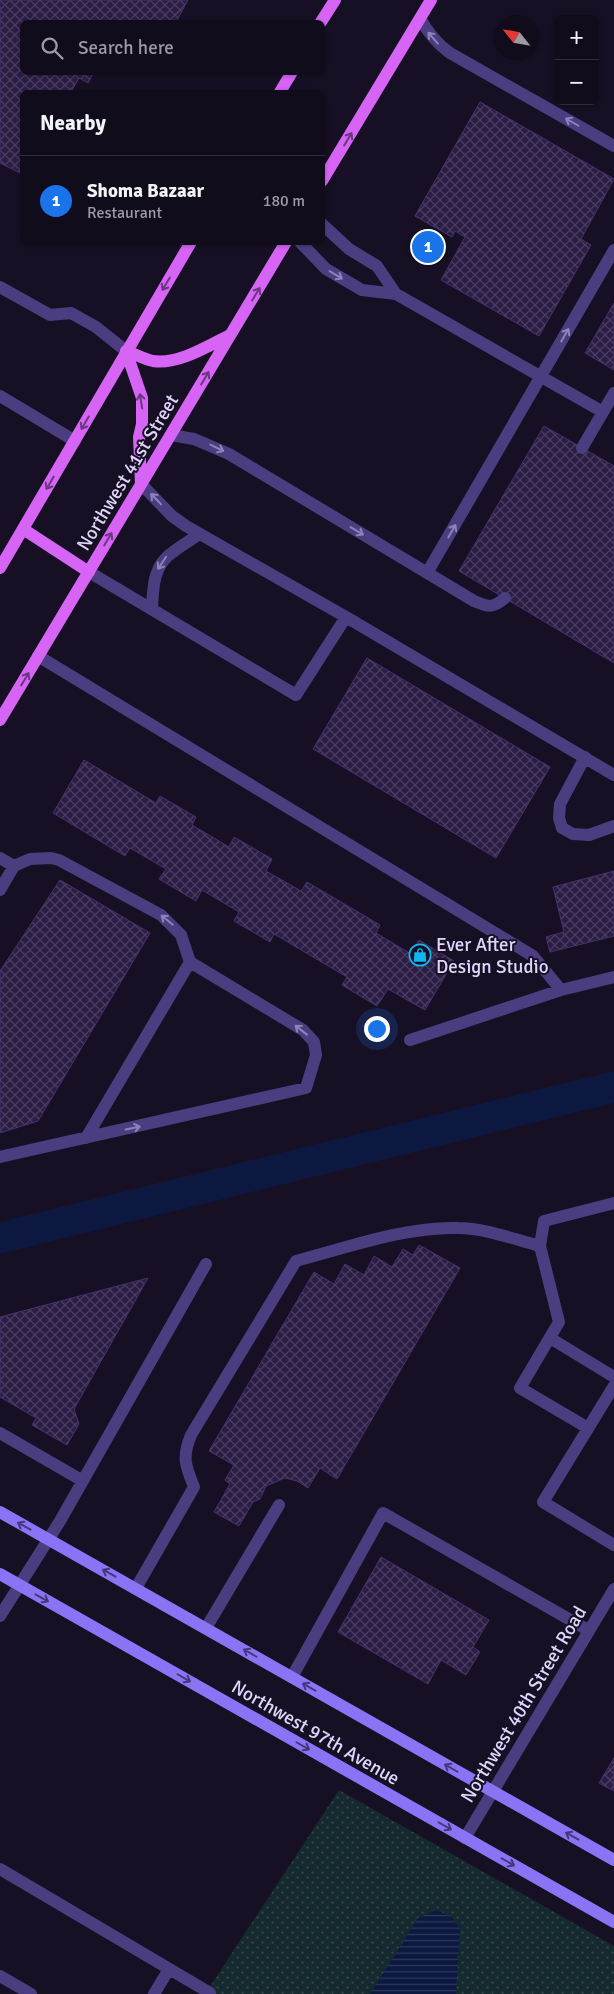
<!DOCTYPE html>
<meta charset="utf-8">
<style>
:root{--surface:#110c1b;--page:#1a1524;--text:#f1f3f6;--muted:#9c9ba3;--line:#302c3a;--accent:#1a73e8}
body{margin:0;font-family:Signika,sans-serif;background:var(--page);color:var(--text)}
.controls{position:absolute;right:15px;top:15px;display:grid;overflow:hidden;border-radius:8px;box-shadow:0 1px 4px #0004}
.controls button{width:45px;height:45px;display:grid;place-items:center;padding:0;border:0;border-bottom:1px solid var(--line);background:var(--surface);color:var(--text);font:25px sans-serif}
.compass{position:absolute;left:494px;top:15px;width:45px;height:45px;border-radius:50%;background:var(--surface);box-shadow:0 1px 4px #0004;rotate:301deg}
.you{position:absolute;left:376px;top:1028px;width:18px;height:18px;margin:-12px;border:4px solid #fff;border-radius:50%;background:#1a73e8;box-shadow:0 0 0 8px #1a73e833}
.badge{display:grid;place-items:center;width:32px;height:32px;border-radius:50%;background:var(--accent);color:#fff;font-size:16px;font-weight:700}
.pin{position:absolute;translate:-50% -50%;border:2px solid #fff;box-shadow:0 1px 5px #0006}
.list{margin:0;padding:0;list-style:none}
h2{display:flex;justify-content:space-between;align-items:center;height:65px;margin:0;padding:0 20px;font-size:21px}
h2 small{font-size:16px;font-weight:400;color:var(--muted)}
.list li{display:grid;grid-template-columns:32px 1fr auto;gap:15px;align-items:center;box-sizing:border-box;height:90px;padding:0 20px;border-top:1px solid var(--line)}
.list b{display:block;font-size:19px;white-space:nowrap}
.list p{margin:0;font-size:16px;white-space:nowrap;color:var(--muted)}
.list em{font-size:16px;font-style:normal;color:var(--muted)}
.icon{flex:none;width:28px;height:28px;fill:none;stroke:currentColor;stroke-width:2;stroke-linecap:round;stroke-linejoin:round}
.map{position:relative;flex:none;width:614px;height:1994px;overflow:hidden}
.search{position:absolute;background:var(--surface);box-shadow:0 1px 4px #0004;left:20px;top:20px;width:305px;height:55px;display:flex;align-items:center;gap:12px;box-sizing:border-box;padding:0 18px;border-radius:8px;color:var(--muted);font-size:19px}
.panel{position:absolute;background:var(--surface);box-shadow:0 1px 4px #0004;left:20px;top:90px;width:305px;height:155px;border-radius:8px}
.map>svg:first-child{display:block}
</style>
<div class="map">
<svg width="614" height="1994" viewBox="0 0 614 1994">
<defs>
<pattern id="grass-dots" width="8" height="8" patternUnits="userSpaceOnUse" patternTransform="scale(1.25)"><rect width="8" height="8" fill="#142a2e"/><path d="M2 2h.1M6 6h.1" fill="none" stroke="#36484d" stroke-width="1.8" stroke-linecap="round"/></pattern>
<pattern id="water-rules" width="6" height="5" patternUnits="userSpaceOnUse" patternTransform="scale(1.25)"><rect width="6" height="5" fill="#0d1840"/><path d="M0 2.5h6" fill="none" stroke="#30395c"/></pattern>
<pattern id="building-cross-hatch" width="8" height="8" patternUnits="userSpaceOnUse" patternTransform="scale(1.25)"><rect width="8" height="8" fill="#2b1d44"/><path d="M0 0l8 8M0 8l8-8" fill="none" stroke="#493d60"/></pattern>
</defs>
<rect width="100%" height="100%" fill="#171024"/>
<path fill="url(#grass-dots)" d="M 339,1790 L 614,1946 L 614,1994 L 205,1994 Z"/>
<path fill="url(#water-rules)" d="M 436,1910 L 451,1916 L 460,1929 L 456,1994 L 370,1994 L 418,1918 Z"/>
<g fill="none" stroke-linecap="round" stroke-linejoin="round">
<path stroke="#0d1840" stroke-width="31" d="M 0,1238 L 614,1087"/>
</g>
<path fill="url(#building-cross-hatch)" stroke="#47316e" d="M 0,0 L 188,0 L 176,22 L 22,22 L 22,72 L 94,72 L 88,83 L 79,78 L 71,92 L 22,92 L 22,174 L 0,163 Z
M 480,102 L 614,179 L 581,239 L 591,245 L 539,336 L 441,280 L 465,237 L 455,231 L 452,237 L 415,216 Z
M 614,303 L 614,370 L 585,353 Z
M 544,426 L 614,466 L 614,663 L 459,571 Z
M 367,658 L 550,767 L 496,858 L 313,749 Z
M 84,760 L 156,803 L 160,796 L 196,817 L 192,825 L 229,847 L 234,837 L 272,859 L 266,871 L 301,891 L 307,882 L 380,925 L 376,933 L 411,954 L 419,940 L 454,961 L 425,1010 L 388,989 L 377,1006 L 342,985 L 347,977 L 274,934 L 270,942 L 234,921 L 239,912 L 202,890 L 196,901 L 159,879 L 166,869 L 130,848 L 125,856 L 53,813 Z
M 614,871 L 614,936 L 550,952 L 546,937 L 564,932 L 553,887 Z
M 60,880 L 150,933 L 38,1121 L 0,1133 L 0,971 Z
M 419,1245 L 460,1268 L 337,1479 L 320,1468 L 308,1488 L 297,1481 L 285,1478 L 266,1486 L 260,1499 L 253,1502 L 239,1526 L 214,1512 L 230,1484 L 225,1480 L 234,1465 L 209,1451 L 314,1272 L 334,1284 L 345,1264 L 364,1275 L 374,1256 L 392,1267 L 403,1249 L 413,1255 Z
M 148,1278 L 74,1409 L 79,1424 L 67,1445 L 32,1425 L 36,1418 L 0,1397 L 0,1317 Z
M 381,1557 L 489,1620 L 473,1647 L 480,1652 L 466,1675 L 441,1660 L 428,1684 L 338,1632 Z
M 614,1758 L 614,1791 L 599,1783 Z"/>
<g fill="none" stroke-linecap="round" stroke-linejoin="round">
<path stroke="#4b3e80" stroke-width="12" d="M 420,18 C 428,33 436,43 450,53 L 614,146
M 322,224 L 349,249 L 377,266 L 396,294
M 300,242 L 326,269 L 362,290 L 396,294 L 603,412
M 0,287 L 50,315 L 71,313 L 96,327 L 126,351
M 0,396 L 75,441
M 171,435 L 194,439 L 229,454 L 474,601 C 488,607 492,609 505,598
M 582,448 L 614,393
M 141,484 L 172,516 L 186,526 L 346,617
M 89,572 L 296,695 L 346,617 L 614,775
M 427,573 L 614,250
M 152,609 C 153,588 153,565 173,552 C 182,545 190,541 199,534
M 38,656 L 533,956 L 561,990 L 410,1040
M 585,757 L 560,804 L 559,818 L 562,828 L 573,834 L 589,835 L 614,826
M 0,858 L 14,866
M 0,890 L 14,866 L 30,859 L 51,858 L 59,860 L 161,915 L 181,935 L 190,962 L 303,1030 L 314,1042 L 316,1055 L 306,1088 L 0,1157
M 561,990 L 614,977
M 86,1138 L 190,962
M 550,1338 L 614,1377
M 614,1386 L 543,1502 L 614,1545
M 588,1428 L 520,1388 L 559,1322 L 540,1246 L 544,1221 L 614,1203
M 0,1433 L 83,1481
M 136,1588 L 194,1487 C 185,1465 182,1457 191,1435 L 296,1261 C 346,1248 407,1226 458,1228 C 485,1228 513,1239 540,1246
M 0,1616 L 60,1521 L 206,1264
M 206,1628 L 279,1505
M 292,1677 L 383,1513 L 588,1630
M 0,1869 L 210,1993
M 0,1976 L 31,1994
M 154,1994 L 169,1969"/>
<path stroke="#4b3e80" stroke-width="12" d="M 465,1838 L 614,1589"/>
<path stroke="#8b73f6" stroke-width="12" d="M 0,1512 L 614,1860
M 0,1574 L 614,1922"/>
<path stroke="#d664f5" stroke-width="12" d="M 321,22 L 335,0
M 280,92 L 292,72
M 322,181 L 431,0
M 126,351 L 142,398 L 142,424 L 139,437 L 141,484
M 126,351 C 135,354 144,359 153,361 C 178,365 208,346 230,335
M 23,529 L 89,572
M 0,568 L 191,242
M 0,720 L 286,242"/>
</g>
<defs><path id="oneway-shaft" d="M-6 0H5M1.5-3L5.5 0L1.5 3" fill="none" stroke-width="1.6" stroke-linecap="round" stroke-linejoin="round" transform="scale(1.25)"/></defs>
<g stroke="#8e82b8">
<use href="#oneway-shaft" transform="translate(433 38) rotate(-131)"/>
<use href="#oneway-shaft" transform="translate(572 122) rotate(-150)"/>
<use href="#oneway-shaft" transform="translate(336 275) rotate(31)"/>
<use href="#oneway-shaft" transform="translate(565 335) rotate(-60)"/>
<use href="#oneway-shaft" transform="translate(217 448) rotate(26)"/>
<use href="#oneway-shaft" transform="translate(156 499) rotate(-134)"/>
<use href="#oneway-shaft" transform="translate(357 531) rotate(31)"/>
<use href="#oneway-shaft" transform="translate(452 531) rotate(-60)"/>
<use href="#oneway-shaft" transform="translate(162 563) rotate(124)"/>
<use href="#oneway-shaft" transform="translate(167 920) rotate(-141)"/>
<use href="#oneway-shaft" transform="translate(301 1030) rotate(-142)"/>
<use href="#oneway-shaft" transform="translate(133 1128) rotate(-12)"/>
</g>
<g stroke="#6d3682">
<use href="#oneway-shaft" transform="translate(348 139) rotate(-59)"/>
<use href="#oneway-shaft" transform="translate(166 284) rotate(121)"/>
<use href="#oneway-shaft" transform="translate(256 294) rotate(-59)"/>
<use href="#oneway-shaft" transform="translate(205 378) rotate(-59)"/>
<use href="#oneway-shaft" transform="translate(141 401) rotate(-99)"/>
<use href="#oneway-shaft" transform="translate(85 423) rotate(120)"/>
<use href="#oneway-shaft" transform="translate(50 483) rotate(120)"/>
<use href="#oneway-shaft" transform="translate(108 539) rotate(-59)"/>
<use href="#oneway-shaft" transform="translate(25 679) rotate(-59)"/>
</g>
<g stroke="#453878">
<use href="#oneway-shaft" transform="translate(24 1526) rotate(-151)"/>
<use href="#oneway-shaft" transform="translate(109 1573) rotate(-151)"/>
<use href="#oneway-shaft" transform="translate(42 1598) rotate(29)"/>
<use href="#oneway-shaft" transform="translate(250 1653) rotate(-150)"/>
<use href="#oneway-shaft" transform="translate(184 1678) rotate(30)"/>
<use href="#oneway-shaft" transform="translate(309 1687) rotate(-150)"/>
<use href="#oneway-shaft" transform="translate(303 1746) rotate(30)"/>
<use href="#oneway-shaft" transform="translate(451 1768) rotate(-150)"/>
<use href="#oneway-shaft" transform="translate(445 1826) rotate(30)"/>
<use href="#oneway-shaft" transform="translate(572 1836) rotate(-151)"/>
<use href="#oneway-shaft" transform="translate(508 1862) rotate(30)"/>
</g>
<defs>
<g id="shop-ring" transform="scale(1.125)"><circle r="9.5" fill="#171024" stroke="#0fb6ef" stroke-width="1.5"/><path d="M-5-2.5h2.3a2.7 3.5 0 0 1 5.4 0H5L5.5 6h-11ZM-1.5-2.5h3a1.5 2.3 0 0 0-3 0Z" fill="#0fb6ef"/></g>
</defs>
<g fill-rule="evenodd">
<use href="#shop-ring" x="420" y="955"/>
</g>
<g text-anchor="middle" stroke-width="4" stroke-linejoin="round" paint-order="stroke">
<g font-size="19" fill="#e0d6fc" stroke="#171024">
<text transform="translate(127 472) rotate(-59)" y="7">Northwest 41st Street</text>
<text transform="translate(523 1704) rotate(-59)" y="7">Northwest 40th Street Road</text>
<text transform="translate(316 1732) rotate(30)" y="7">Northwest 97th Avenue</text>
</g>
<g font-size="19" fill="#e0d6fc" stroke="#171024" text-anchor="start">
<text x="436" y="951">Ever After<tspan x="436" dy="22">Design Studio</tspan></text>
</g>
</g>
</svg>
<div class="controls">
<button>+</button>
<button>−</button>
</div>
<svg class="compass" viewBox="-18 -18 36 36"><path d="M0-13l5 13h-10z" fill="#e53935"/><path d="M0 13l5-13h-10z" fill="#9c9ba3"/></svg>
<div class="you"></div>
<div class="pin badge" style="left:428px;top:247px">1</div>
<div class="search"><svg class="icon" aria-label="search" viewBox="0 0 24 24"><circle cx="10" cy="10" r="6"/><path d="M15 15l6 6"/></svg>Search here</div>
<section class="panel">
<h2>Nearby<small></small></h2>
<ul class="list">
<li><span class="badge">1</span><div><b>Shoma Bazaar</b><p>Restaurant</p></div><em>180 m</em></li>
</ul>
</section>
</div>
